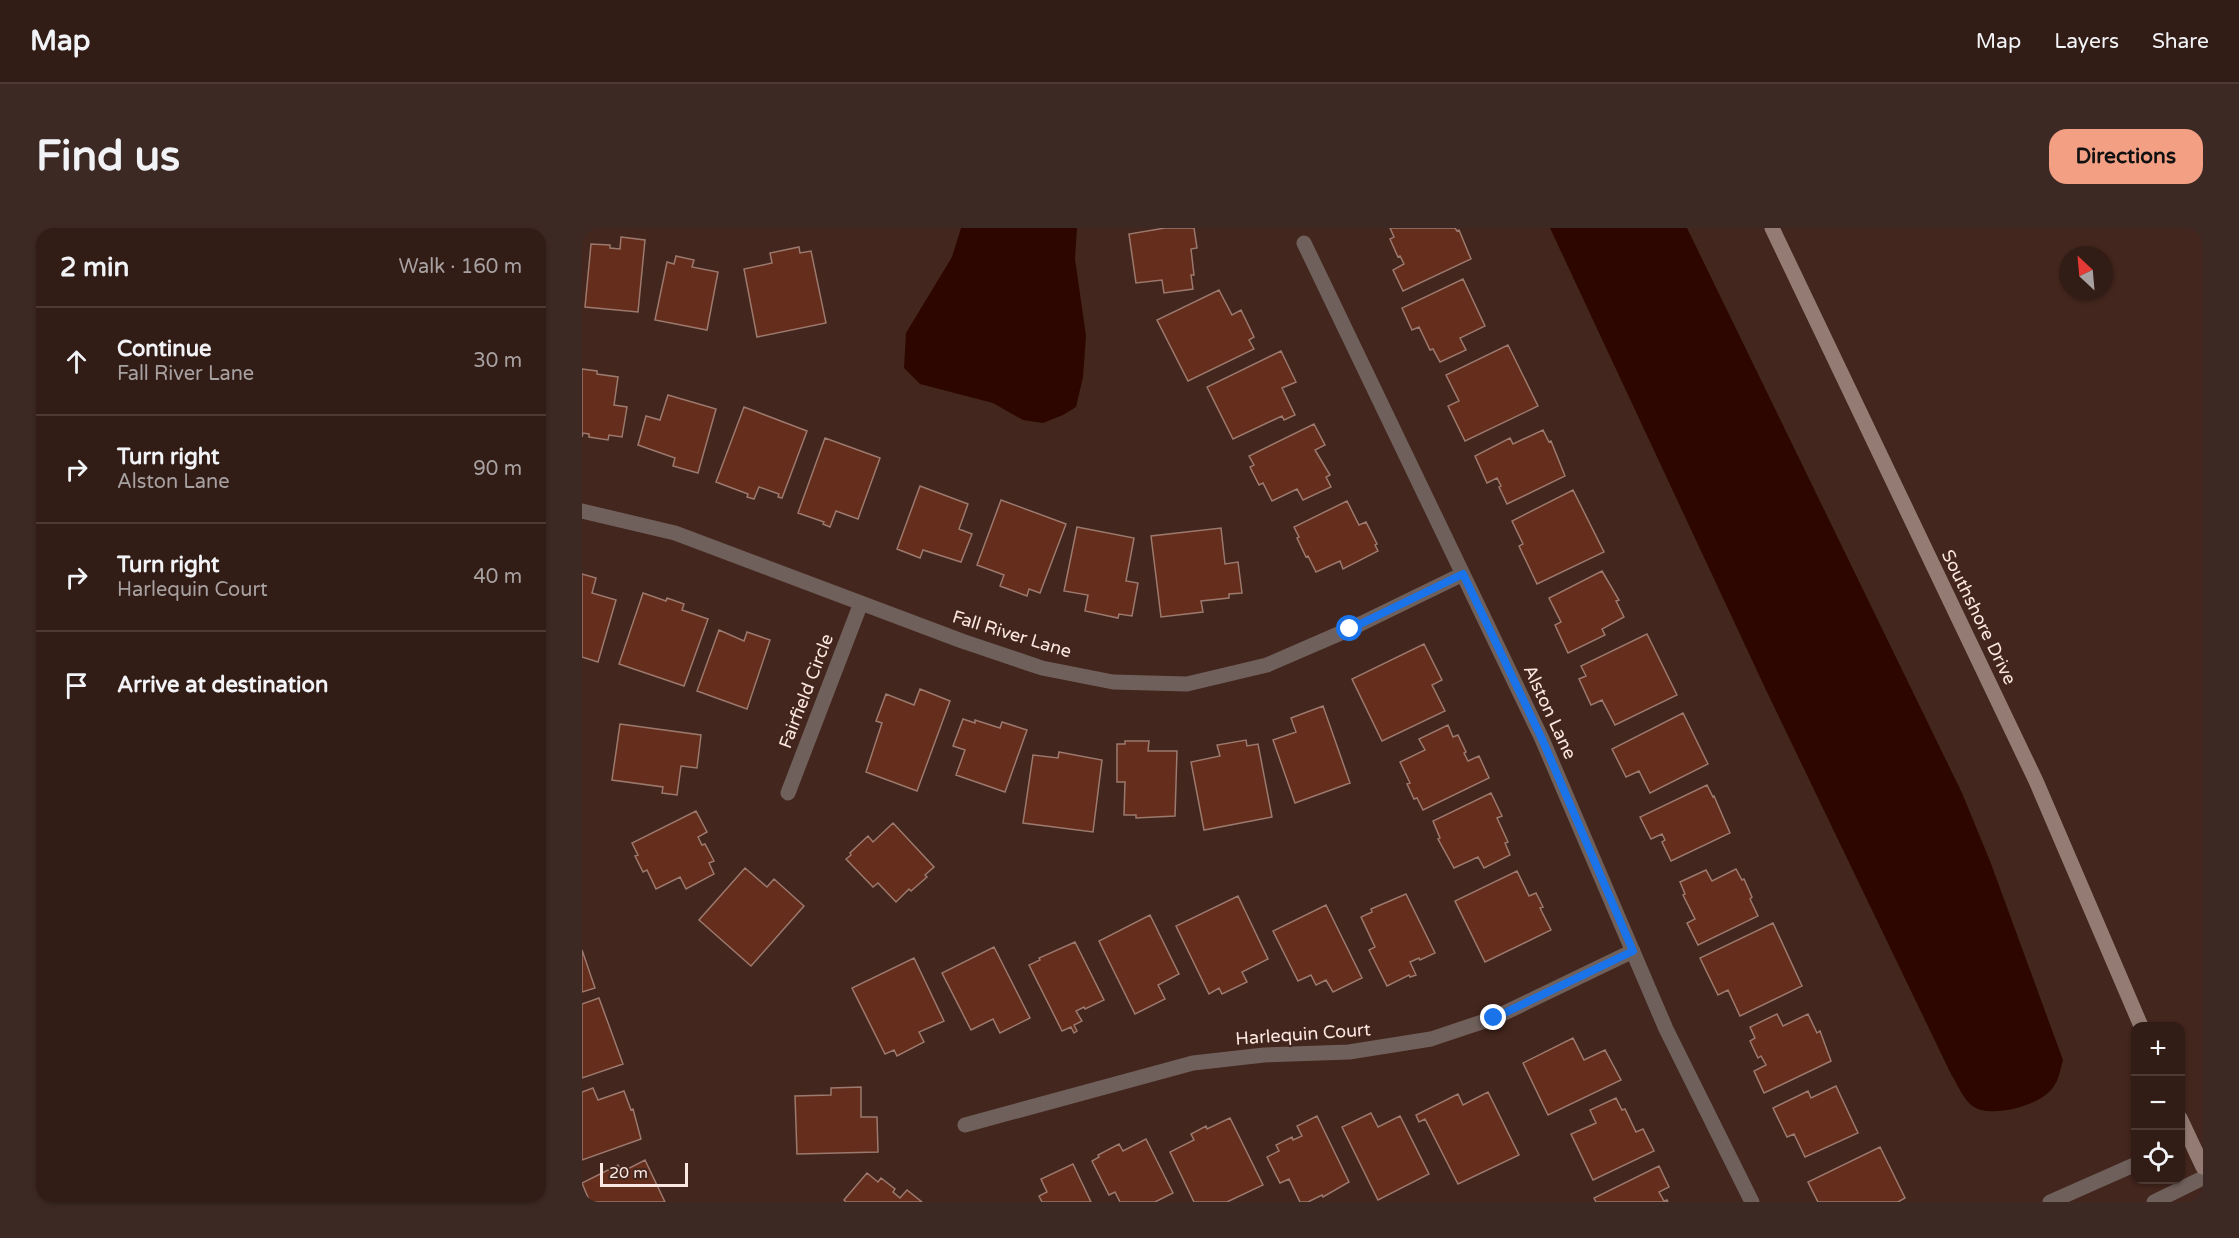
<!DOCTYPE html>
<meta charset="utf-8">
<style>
:root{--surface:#321c16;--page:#3d2923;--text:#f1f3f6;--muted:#a8a1a1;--line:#4d3a35;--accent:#f39f84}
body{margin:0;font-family:"Varela Round",sans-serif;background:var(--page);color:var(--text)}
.controls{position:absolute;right:18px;bottom:18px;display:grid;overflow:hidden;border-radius:12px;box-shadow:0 2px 4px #0004}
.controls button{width:54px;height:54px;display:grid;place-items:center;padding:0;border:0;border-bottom:2px solid var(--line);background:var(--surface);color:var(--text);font:30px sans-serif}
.compass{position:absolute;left:1477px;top:18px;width:54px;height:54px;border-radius:50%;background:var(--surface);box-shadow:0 2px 4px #0004;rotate:334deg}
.scale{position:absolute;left:18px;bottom:15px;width:88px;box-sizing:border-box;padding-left:6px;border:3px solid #fbe7e1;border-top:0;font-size:16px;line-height:21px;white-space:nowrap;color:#fbe7e1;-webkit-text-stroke:4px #43261d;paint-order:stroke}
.stop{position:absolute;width:18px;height:18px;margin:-14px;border:4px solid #1a73e8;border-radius:50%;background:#fff}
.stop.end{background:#1a73e8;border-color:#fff;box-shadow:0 2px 6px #0008}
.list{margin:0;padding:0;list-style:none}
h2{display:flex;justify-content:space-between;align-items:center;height:78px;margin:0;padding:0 24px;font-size:26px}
h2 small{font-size:20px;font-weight:400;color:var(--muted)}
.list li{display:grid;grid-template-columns:39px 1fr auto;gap:18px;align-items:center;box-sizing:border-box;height:108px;padding:0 24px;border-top:2px solid var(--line)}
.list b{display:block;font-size:22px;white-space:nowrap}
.list p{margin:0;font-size:20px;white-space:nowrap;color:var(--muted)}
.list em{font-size:20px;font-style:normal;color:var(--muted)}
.icon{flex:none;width:33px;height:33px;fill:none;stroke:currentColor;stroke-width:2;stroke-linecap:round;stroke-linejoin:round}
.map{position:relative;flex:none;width:1621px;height:974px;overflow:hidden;border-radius:18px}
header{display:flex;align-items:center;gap:36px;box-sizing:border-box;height:84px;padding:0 30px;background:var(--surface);border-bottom:2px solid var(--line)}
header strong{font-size:28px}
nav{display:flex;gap:33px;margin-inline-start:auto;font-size:21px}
.intro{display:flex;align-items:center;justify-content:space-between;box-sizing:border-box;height:144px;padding:0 36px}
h1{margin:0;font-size:42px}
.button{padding:15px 27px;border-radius:18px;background:var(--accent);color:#111;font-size:21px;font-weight:700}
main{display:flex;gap:36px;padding:0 36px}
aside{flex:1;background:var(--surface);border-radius:18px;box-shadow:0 2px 4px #0004}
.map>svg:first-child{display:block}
</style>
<header>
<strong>Map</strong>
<nav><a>Map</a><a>Layers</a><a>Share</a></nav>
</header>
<div class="intro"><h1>Find us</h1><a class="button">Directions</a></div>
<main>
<aside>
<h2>2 min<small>Walk · 160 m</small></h2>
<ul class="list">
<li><svg class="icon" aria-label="ahead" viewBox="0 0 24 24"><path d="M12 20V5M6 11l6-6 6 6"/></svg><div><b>Continue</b><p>Fall River Lane</p></div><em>30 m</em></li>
<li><svg class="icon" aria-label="right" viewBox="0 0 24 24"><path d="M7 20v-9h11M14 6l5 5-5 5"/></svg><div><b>Turn right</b><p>Alston Lane</p></div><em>90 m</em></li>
<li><svg class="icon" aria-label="right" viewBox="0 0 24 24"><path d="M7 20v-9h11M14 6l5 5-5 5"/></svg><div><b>Turn right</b><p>Harlequin Court</p></div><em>40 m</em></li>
<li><svg class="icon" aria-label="arrive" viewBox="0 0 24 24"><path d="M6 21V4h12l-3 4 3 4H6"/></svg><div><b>Arrive at destination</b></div></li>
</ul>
</aside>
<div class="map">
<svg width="1621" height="974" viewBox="0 0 1621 974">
<rect width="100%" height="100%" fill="#43261d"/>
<path fill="#2d0600" d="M 379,0 L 495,0 L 493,31 L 504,108 L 501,149 L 494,179 L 481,187 L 461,195 L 441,192 L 411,175 L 338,156 L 322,140 L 324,105 L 370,29 Z
M 968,0 L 1105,0 L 1380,565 L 1408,633 L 1481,832 C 1478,843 1476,857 1466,865 C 1451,879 1404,892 1388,876 C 1380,868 1374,854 1368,844 L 1184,462 Z"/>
<path fill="#652d1b" stroke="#9c796e" stroke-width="1.5" d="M 583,0 L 612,0 L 615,20 L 609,21 L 612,47 L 609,47 L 611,61 L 582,65 L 580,52 L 554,55 L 547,6 Z
M 808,0 L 873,0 L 875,3 L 877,2 L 889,31 L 821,63 L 811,42 L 822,36 L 818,28 L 816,29 L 808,11 L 812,9 Z
M 39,9 L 63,12 L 56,84 L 3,79 L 9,16 L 28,17 L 28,20 L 38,21 Z
M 217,19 L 218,25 L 229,23 L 244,95 L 175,109 L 162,41 L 190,35 L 188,25 Z
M 94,28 L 112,32 L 110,39 L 136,44 L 125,102 L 73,92 L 85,34 L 92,36 Z
M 881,51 L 903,98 L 878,110 L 884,122 L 858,134 L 851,121 L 848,122 L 837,99 L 830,102 L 820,80 Z
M 637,62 L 650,87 L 659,82 L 672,109 L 667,112 L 672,121 L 606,153 L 575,92 Z
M 926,117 L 956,178 L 883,213 L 866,178 L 877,173 L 864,147 Z
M 699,123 L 714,154 L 700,160 L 713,187 L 702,192 L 700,188 L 651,211 L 625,159 Z
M 0,141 L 15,143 L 15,146 L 36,149 L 32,177 L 45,179 L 40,209 L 27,207 L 26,212 L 7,209 L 7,206 L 1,205 L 0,209 Z
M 86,167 L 134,181 L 116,245 L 91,238 L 93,230 L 56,217 L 64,188 L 78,192 Z
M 162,179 L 225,203 L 200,270 L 196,269 L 197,266 L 177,259 L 172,271 L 165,269 L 166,266 L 134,254 Z
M 732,196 L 743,217 L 733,222 L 748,247 L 744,249 L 749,259 L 721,272 L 715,261 L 690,273 L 681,255 L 677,257 L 668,239 L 672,237 L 667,228 Z
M 961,202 L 967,214 L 969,213 L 983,248 L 925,276 L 917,259 L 919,258 L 915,250 L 905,255 L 893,228 L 928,210 L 931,216 Z
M 243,210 L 298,230 L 276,291 L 254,283 L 248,299 L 241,296 L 242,294 L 216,285 Z
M 338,258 L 386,276 L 377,301 L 390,306 L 379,334 L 341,322 L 338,330 L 315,321 Z
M 991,262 L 1022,324 L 955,356 L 937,318 L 941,316 L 930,293 Z
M 419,272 L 484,296 L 458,365 L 447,361 L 445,368 L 418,358 L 422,347 L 395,337 Z
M 765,273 L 777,297 L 784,294 L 795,316 L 793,317 L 796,323 L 761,341 L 758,333 L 734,344 L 726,328 L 724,329 L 715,310 L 717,309 L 712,299 Z
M 495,299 L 552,310 L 544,353 L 556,355 L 550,388 L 537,386 L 536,390 L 503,383 L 506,367 L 482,363 Z
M 639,300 L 643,336 L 656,334 L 660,365 L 647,366 L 647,370 L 619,373 L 621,384 L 579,389 L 569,308 Z
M 1020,343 L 1037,372 L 1034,373 L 1042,389 L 1020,401 L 1023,407 L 986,425 L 973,397 L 979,394 L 967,370 Z
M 0,346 L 14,350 L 10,365 L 34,372 L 16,434 L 0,429 Z
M 61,365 L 84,373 L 85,370 L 102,376 L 100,382 L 126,391 L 102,458 L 37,436 Z
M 137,402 L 162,413 L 165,404 L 188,412 L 165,481 L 115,463 Z
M 1065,406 L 1095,467 L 1033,497 L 1020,472 L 1009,477 L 997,451 L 1004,448 L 999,438 Z
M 842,416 L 860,452 L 850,457 L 863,483 L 800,513 L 770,451 Z
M 338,461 L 368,473 L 335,563 L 284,544 L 300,495 L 294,493 L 304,466 L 332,477 Z
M 741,478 L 768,555 L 713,575 L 691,512 L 714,504 L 709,490 Z
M 1101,485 L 1126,536 L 1068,565 L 1057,543 L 1044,549 L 1030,521 Z
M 381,491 L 393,495 L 393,492 L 418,500 L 420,494 L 445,502 L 423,564 L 374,547 L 383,522 L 371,518 Z
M 38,496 L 119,507 L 115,540 L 99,538 L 95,567 L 80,565 L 81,559 L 30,552 Z
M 866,497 L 871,509 L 876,507 L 884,524 L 882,525 L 886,533 L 897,528 L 907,550 L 841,582 L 835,570 L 832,571 L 825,556 L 828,555 L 818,534 L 843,522 L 837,511 Z
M 664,512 L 665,518 L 676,516 L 690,589 L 622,602 L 609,534 L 638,528 L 635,517 Z
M 543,513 L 567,513 L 566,523 L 595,523 L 593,588 L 554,590 L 554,587 L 542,587 L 543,554 L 535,554 L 535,516 L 543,516 Z
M 477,524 L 520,532 L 511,604 L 441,595 L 451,527 L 476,530 Z
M 1125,557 L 1131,569 L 1132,568 L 1148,605 L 1089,633 L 1080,614 L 1083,612 L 1080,606 L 1069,611 L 1058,589 Z
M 909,565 L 920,588 L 915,590 L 926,614 L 923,615 L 928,627 L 902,640 L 896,629 L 872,640 L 856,611 L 858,610 L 851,593 Z
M 114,583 L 125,604 L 116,609 L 120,617 L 123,616 L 132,633 L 127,635 L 132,646 L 104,661 L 98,649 L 74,661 L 65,642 L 61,644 L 53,628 L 56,627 L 50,615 Z
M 311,595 L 352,639 L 343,647 L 345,649 L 329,663 L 327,661 L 314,674 L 296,655 L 291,659 L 264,631 L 269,627 L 268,625 L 286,608 L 291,614 Z
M 163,640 L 185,659 L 192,651 L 222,678 L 169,738 L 117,692 Z
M 1154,641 L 1160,652 L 1162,651 L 1170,669 L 1168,671 L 1176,688 L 1116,717 L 1105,695 L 1113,691 L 1101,667 L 1103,666 L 1098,654 L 1124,642 L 1130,653 Z
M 935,643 L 947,668 L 954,665 L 961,679 L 958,680 L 969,702 L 903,734 L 873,673 Z
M 824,666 L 853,725 L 838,732 L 837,730 L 828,734 L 834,747 L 828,749 L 827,747 L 805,758 L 787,722 L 793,719 L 779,689 L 790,684 L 789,681 Z
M 656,668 L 686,731 L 660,744 L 665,754 L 640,766 L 637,760 L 627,766 L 594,698 Z
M 744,677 L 780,750 L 751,764 L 744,752 L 734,757 L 729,747 L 716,753 L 691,703 Z
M 568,687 L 597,746 L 576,757 L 583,771 L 553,786 L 517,713 Z
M 1191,695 L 1220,758 L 1158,788 L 1146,762 L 1136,767 L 1118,730 Z
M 493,714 L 522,772 L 503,781 L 502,779 L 494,783 L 500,793 L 492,797 L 495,803 L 492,805 L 489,799 L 480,803 L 447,737 L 458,732 L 457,730 Z
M 412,719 L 448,790 L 418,805 L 411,791 L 389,802 L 360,745 Z
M 0,722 L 13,760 L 0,764 Z
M 332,730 L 362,793 L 337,804 L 342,814 L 315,828 L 312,822 L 303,826 L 270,760 Z
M 17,770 L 41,836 L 0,850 L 0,776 Z
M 1195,786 L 1201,798 L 1226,786 L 1235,805 L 1238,803 L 1249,833 L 1182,865 L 1172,843 L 1184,837 L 1179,828 L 1176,830 L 1168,813 L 1173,810 L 1168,799 Z
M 991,810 L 1002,832 L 1023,822 L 1039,852 L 966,887 L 941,835 Z
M 1254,858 L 1276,905 L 1223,929 L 1212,906 L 1205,909 L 1191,880 L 1226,863 L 1229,870 Z
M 279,859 L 279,889 L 295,889 L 296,924 L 215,926 L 213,868 L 249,867 L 249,860 Z
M 11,860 L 16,872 L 42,863 L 49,882 L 51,881 L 59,911 L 0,932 L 0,864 Z
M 906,864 L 937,927 L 876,956 L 843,891 L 837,894 L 834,887 L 876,866 L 881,877 Z
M 1034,870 L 1040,882 L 1043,881 L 1054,904 L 1061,901 L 1072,923 L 1011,952 L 989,906 L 1014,895 L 1008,882 Z
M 789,885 L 796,899 L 818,888 L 847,946 L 796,972 L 760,899 Z
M 735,888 L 767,954 L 741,969 L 740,967 L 726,974 L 718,974 L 707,951 L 698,955 L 685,929 L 697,923 L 694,917 L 710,909 L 711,912 L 720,908 L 715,898 Z
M 648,890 L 681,957 L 645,974 L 612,974 L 588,924 L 612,912 L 609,906 L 624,898 L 625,901 Z
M 564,911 L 591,965 L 573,974 L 538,974 L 533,964 L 527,967 L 510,933 L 517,929 L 516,927 L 537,916 L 541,923 Z
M 1298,919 L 1323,970 L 1316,974 L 1236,974 L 1226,954 Z
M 63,932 L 83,974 L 8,974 L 0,955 L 36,937 L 40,944 Z
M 491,936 L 509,974 L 460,974 L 457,968 L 465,964 L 459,951 Z
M 1077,938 L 1087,959 L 1077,964 L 1082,973 L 1085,972 L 1086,974 L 1014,974 L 1012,970 Z
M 285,945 L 296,954 L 299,950 L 313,961 L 311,964 L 318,970 L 325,962 L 340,974 L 264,974 L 262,972 Z"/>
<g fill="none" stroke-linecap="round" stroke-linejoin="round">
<path stroke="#70605b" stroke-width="15" d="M 722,15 L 960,511 L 1084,801 L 1170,974
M 0,283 L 93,305 L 380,413 L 460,440 L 531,454 L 605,456 L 685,437 L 768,401 L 881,346
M 206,565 L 279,375
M 383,897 L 611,835 L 682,827 L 767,824 L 849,811 L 912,790 L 1051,723
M 1468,974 L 1554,936
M 1572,974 L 1621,950"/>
<path stroke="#947c74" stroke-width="15" d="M 1190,0 L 1454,553 L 1559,798
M 1598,890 L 1621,939"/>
</g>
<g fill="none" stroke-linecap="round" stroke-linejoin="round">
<path stroke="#1a73e8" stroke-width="8" d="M 768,401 L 881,346 L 960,511 L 1051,723 L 912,790"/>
</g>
<g text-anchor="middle" stroke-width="4.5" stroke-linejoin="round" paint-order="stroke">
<g font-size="18" fill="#fbe7e1" stroke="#43261d">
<text transform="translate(1397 389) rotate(64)" y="6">Southshore Drive</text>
<text transform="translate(430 406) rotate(17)" y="6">Fall River Lane</text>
<text transform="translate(224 463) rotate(-69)" y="6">Fairfield Circle</text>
<text transform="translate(968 484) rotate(65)" y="6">Alston Lane</text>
<text transform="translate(721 806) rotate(-4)" y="6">Harlequin Court</text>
</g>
</g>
</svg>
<div class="controls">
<button>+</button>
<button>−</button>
<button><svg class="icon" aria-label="locate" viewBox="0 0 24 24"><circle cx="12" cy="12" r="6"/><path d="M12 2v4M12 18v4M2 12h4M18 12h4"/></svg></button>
</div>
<svg class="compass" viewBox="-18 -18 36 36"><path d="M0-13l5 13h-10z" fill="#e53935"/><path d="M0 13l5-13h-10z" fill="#a8a1a1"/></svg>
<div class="scale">20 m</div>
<div class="stop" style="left:768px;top:401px"></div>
<div class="stop end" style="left:912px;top:790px"></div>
</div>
</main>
